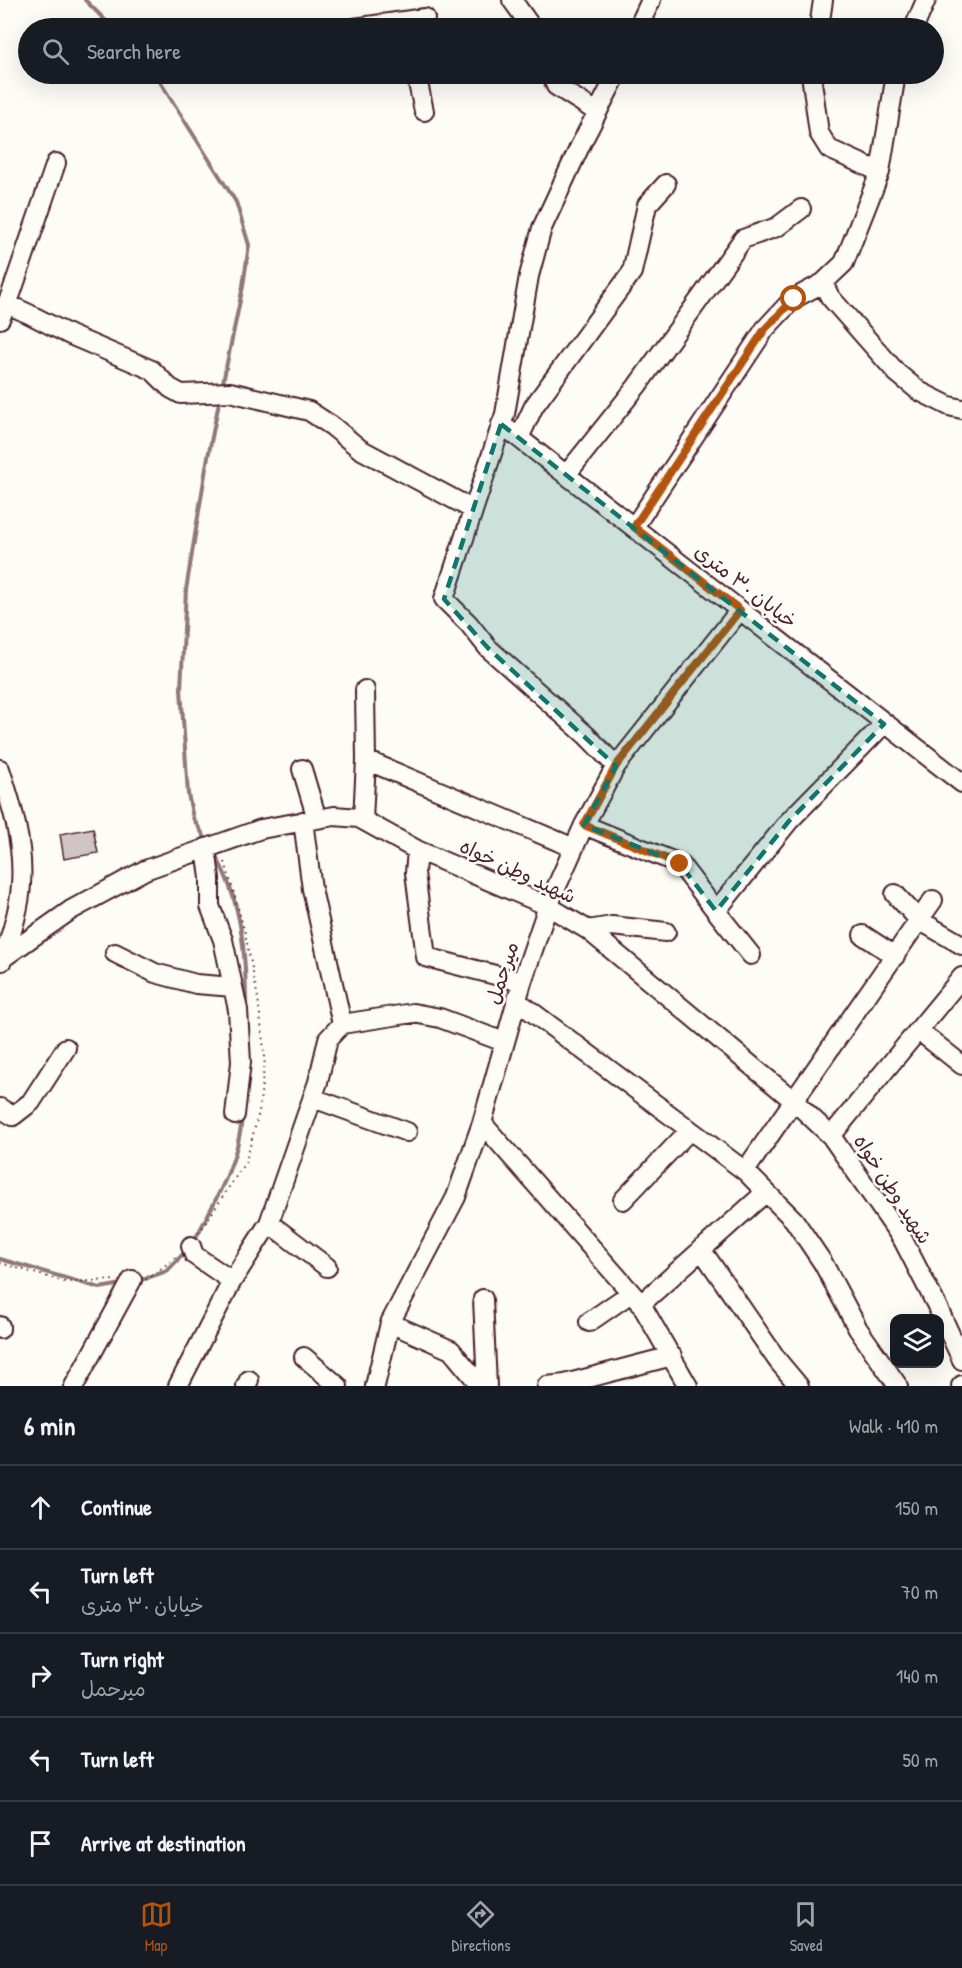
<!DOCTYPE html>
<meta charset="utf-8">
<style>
:root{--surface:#171b24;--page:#20242c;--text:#f1f3f6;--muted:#9ea1a6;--line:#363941;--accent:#b45309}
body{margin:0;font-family:"Patrick Hand","Playpen Sans Arabic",sans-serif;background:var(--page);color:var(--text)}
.controls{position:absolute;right:18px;bottom:18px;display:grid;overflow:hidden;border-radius:12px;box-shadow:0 6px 24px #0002}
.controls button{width:54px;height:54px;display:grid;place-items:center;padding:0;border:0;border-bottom:2px solid var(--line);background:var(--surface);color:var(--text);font:30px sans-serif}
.stop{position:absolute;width:18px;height:18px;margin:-14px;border:4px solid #b45309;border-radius:50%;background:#fff}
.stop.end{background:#b45309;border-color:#fff;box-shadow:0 2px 6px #0008}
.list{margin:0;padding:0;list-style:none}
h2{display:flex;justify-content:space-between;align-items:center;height:78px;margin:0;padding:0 24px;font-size:26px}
h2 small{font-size:20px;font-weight:400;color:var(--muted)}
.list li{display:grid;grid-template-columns:39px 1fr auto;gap:18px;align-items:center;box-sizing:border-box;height:84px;padding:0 24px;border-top:2px solid var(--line)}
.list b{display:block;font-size:22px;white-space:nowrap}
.list p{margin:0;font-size:20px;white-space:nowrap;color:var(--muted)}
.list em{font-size:20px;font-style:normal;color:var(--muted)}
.icon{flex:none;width:33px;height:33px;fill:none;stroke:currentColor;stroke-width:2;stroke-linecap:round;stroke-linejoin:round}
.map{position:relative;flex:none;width:962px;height:1386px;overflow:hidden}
.search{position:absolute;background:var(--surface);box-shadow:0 6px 24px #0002;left:18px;right:18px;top:18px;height:66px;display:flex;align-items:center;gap:15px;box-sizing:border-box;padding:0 21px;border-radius:33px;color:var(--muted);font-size:22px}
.sheet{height:498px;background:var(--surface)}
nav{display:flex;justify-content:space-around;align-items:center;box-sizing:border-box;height:84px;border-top:2px solid var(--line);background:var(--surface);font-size:16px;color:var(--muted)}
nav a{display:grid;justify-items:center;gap:3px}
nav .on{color:var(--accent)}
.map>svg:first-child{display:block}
</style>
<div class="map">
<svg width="962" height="1386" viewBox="0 0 962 1386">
<rect width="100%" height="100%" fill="#fdfcf7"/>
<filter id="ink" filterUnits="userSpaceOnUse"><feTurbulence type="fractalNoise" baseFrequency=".0167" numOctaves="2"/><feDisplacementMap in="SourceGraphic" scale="12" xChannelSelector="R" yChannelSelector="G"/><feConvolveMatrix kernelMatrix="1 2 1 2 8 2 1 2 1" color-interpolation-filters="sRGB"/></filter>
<g filter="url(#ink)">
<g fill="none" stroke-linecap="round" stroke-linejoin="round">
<path stroke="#91777b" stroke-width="4" d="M 85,0 L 113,28
M 155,74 L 236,202 L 249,245 L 243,286 L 222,387
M 207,841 L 193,818 L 188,794 L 181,689 L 186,590 L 207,462 L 220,397
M 214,853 C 242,900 246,954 246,1007
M 193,1243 C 214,1203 239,1162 242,1117
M 0,1259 L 100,1288 L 122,1284
M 138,1281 L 167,1271 L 186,1251"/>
</g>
<path fill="#d0c5c4" stroke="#4a1f2b" stroke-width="1.5" d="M 93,828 L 98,853 L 64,859 L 60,834 Z"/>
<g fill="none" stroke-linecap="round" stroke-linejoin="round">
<g stroke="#4a1f2b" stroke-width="22">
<path id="minor" d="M 512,0 L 532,28
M 354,28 L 425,18
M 638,28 L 651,0
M 819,28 L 823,0
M 914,28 L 926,0
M 419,74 L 418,83 L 424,111
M 551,74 L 556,86 L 597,112
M 811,74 L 819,133 L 829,149 L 880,172
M 823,283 L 830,297 L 897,373 L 919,391 L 949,406 L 962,409
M 7,304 L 29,314 L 70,335 L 152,370 L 170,388 L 181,394 L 230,392 L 309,411 L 332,426 L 360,449 L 472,509
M 0,319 L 11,294 L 56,163
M 501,424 L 962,783
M 519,438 L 534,406 L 632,272 L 647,205 L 666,184
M 566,475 L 637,386 L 743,239 L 777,227 L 801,209
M 634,527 L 765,329 L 793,299 L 823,283 L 844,263 L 880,172 L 896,74
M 366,760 L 574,848
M 616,766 L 587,736 L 488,648 L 469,624 L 444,599 L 505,414 L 529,276 L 542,228 L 581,144 L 617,74
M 0,769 C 12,805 24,845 21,884 C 20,907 10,939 2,961
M 302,769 L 317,819
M 363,820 L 366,760 L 365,690
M 303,821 L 312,889 L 342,1024 L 413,1013 L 440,1018 L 504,1042
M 584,825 L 680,864 L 716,911
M 206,848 L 210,878 L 210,906 L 223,940 L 238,1010 L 241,1062 L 235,1115
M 417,850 L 415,873 L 426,957 L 522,982
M 895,894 L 919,920 L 962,945
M 588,930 L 612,926 L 666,932
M 863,935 L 895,956
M 115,953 L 155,973 L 196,984 L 233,987
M 751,955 L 716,911 L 789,821 L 884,724
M 0,960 L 71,910 L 145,870 L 261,829 L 334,816 L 359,818 L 417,850 L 548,906 L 588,930 L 794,1101 L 831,1136 L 903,1240 L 937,1306 L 962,1360
M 516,1000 L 745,1171 L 794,1220 L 823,1263 L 858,1329 L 898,1386
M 918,1030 L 962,1065
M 313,1098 L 407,1132
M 0,1108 L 13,1116 L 31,1102 L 66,1048
M 482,1123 L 641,1304 L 688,1386
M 831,1136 L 962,977
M 745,1171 L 933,900
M 623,1200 L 689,1131
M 269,1223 L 327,1267
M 191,1246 L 194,1255 L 232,1281
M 701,1249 L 778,1361 L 799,1386
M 483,1299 L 487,1386
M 641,1304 L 766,1192
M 589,1322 L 631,1293
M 390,1323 L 451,1350 L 481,1386
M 0,1326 L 0,1329
M 304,1357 L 338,1386
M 74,1386 L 132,1280
M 178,1386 L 232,1281 L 269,1223 L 318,1082 L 328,1039 L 342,1024
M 246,1386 L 249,1380
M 375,1386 L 390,1323 L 456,1197 L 482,1123 L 522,982 L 548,906 L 584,825 L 616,766 L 740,610
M 547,1386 L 565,1384 L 672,1356
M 961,1386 L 962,1385"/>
</g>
<path stroke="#4a1f2b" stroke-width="2" stroke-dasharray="1.5 4.5" stroke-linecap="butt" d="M 199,1233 L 246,1161 L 259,1112 L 265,1058 L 258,998 L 245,933 L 224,858
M 0,1263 L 65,1282 L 116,1280
M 146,1280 L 179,1255"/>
<use href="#minor" stroke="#fdfcf7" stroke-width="18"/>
</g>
</g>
<g fill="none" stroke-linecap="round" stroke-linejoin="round" filter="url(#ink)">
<path stroke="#b45309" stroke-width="8" d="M 680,864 L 584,825 L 616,766 L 740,610 L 634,527 L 765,329 L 794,299"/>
</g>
<path fill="#0f766e" fill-opacity="0.2" stroke="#0f766e" stroke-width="4.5" stroke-dasharray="12 8" stroke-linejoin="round" d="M 501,424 L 884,724 L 789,821 L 716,911 L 680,864 L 584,825 L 616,766 L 488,648 L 444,599 Z"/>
<g text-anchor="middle" stroke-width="5" stroke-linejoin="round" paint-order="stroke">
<g font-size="20" fill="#4a1f2b" stroke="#fdfcf7">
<text transform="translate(746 586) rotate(38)" y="7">خیابان ۳۰ متری</text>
<text transform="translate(518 871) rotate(25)" y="7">شهید وطن خواه</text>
<text transform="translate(502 973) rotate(-72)" y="7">میرحمل</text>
<text transform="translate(893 1189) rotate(57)" y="7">شهید وطن خواه</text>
</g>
</g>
</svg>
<div class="controls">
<button><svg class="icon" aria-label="layers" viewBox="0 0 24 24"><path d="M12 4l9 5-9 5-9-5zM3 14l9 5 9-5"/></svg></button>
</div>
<div class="stop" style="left:794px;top:299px"></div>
<div class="stop end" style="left:680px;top:864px"></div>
<div class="search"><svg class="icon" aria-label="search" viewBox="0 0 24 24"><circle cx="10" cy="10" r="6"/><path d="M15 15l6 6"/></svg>Search here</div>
</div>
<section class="sheet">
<h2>6 min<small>Walk · 410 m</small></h2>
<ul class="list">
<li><svg class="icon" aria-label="ahead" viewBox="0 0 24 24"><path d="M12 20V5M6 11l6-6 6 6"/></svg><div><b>Continue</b></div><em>150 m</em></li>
<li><svg class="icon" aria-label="left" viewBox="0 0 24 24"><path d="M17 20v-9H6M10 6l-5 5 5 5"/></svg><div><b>Turn left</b><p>خیابان ۳۰ متری</p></div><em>70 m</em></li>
<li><svg class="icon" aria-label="right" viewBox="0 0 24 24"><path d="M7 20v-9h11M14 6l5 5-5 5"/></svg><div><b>Turn right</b><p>میرحمل</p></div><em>140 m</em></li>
<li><svg class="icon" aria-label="left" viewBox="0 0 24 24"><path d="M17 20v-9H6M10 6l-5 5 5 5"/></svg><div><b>Turn left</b></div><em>50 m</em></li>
<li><svg class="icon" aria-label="arrive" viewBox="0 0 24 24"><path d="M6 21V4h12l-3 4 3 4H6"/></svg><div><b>Arrive at destination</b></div></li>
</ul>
</section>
<nav>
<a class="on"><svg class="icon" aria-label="map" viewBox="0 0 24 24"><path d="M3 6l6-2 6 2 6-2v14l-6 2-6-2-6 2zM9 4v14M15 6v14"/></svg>Map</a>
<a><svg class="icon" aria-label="directions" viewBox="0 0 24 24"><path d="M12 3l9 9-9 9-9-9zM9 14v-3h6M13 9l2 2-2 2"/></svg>Directions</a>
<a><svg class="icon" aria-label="saved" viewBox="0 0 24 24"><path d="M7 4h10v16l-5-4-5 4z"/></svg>Saved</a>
</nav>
